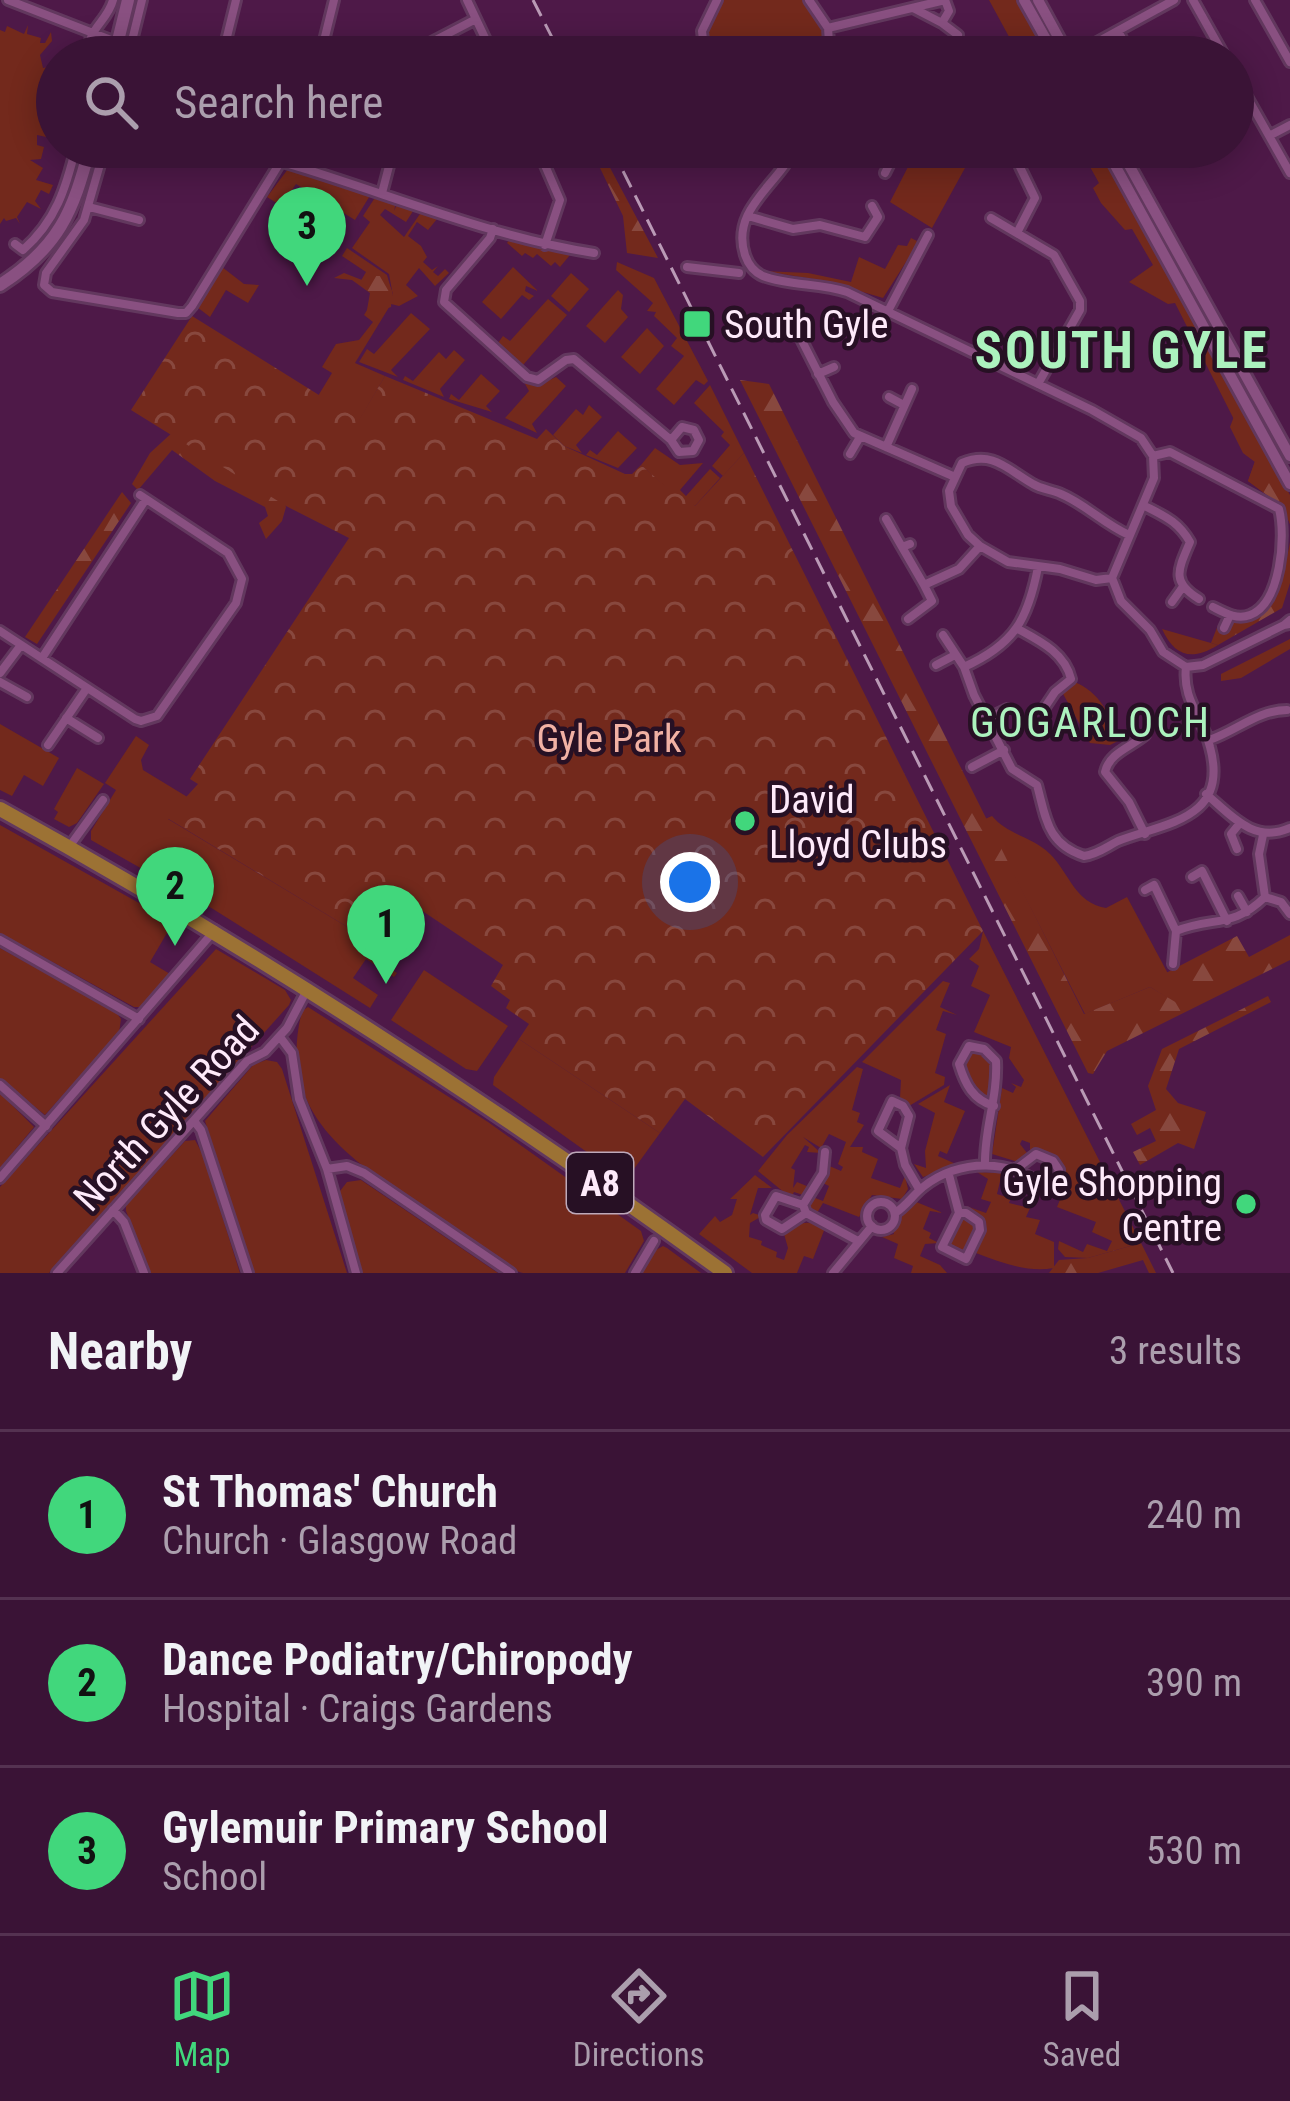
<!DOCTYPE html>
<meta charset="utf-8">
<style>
:root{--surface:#3a1336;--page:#452042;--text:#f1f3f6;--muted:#ab9ead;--line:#543251;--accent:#41d77c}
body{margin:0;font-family:"Roboto Condensed",sans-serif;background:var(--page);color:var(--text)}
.you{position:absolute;left:690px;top:882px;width:42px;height:42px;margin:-30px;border:9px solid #fff;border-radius:50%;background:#1a73e8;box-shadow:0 0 0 18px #1a73e833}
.badge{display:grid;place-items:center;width:78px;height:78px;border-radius:50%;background:var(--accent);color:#111;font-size:39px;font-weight:700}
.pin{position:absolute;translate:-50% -99px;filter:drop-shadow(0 3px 6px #0008)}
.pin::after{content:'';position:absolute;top:63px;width:42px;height:36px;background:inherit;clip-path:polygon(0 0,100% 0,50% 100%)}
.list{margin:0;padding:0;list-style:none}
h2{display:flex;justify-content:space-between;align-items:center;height:156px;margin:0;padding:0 48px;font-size:51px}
h2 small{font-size:39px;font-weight:400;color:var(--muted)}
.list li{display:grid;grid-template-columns:78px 1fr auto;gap:36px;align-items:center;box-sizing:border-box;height:168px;padding:0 48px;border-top:3px solid var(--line)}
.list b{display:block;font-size:45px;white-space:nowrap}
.list p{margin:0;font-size:39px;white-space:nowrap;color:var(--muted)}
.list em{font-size:39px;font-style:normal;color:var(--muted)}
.icon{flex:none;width:66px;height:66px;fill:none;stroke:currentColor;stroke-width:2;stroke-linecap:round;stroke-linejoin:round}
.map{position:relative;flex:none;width:1290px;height:1273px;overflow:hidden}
.search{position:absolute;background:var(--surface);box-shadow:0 6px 30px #0003;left:36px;right:36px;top:36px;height:132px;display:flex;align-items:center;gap:30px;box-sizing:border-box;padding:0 42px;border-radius:66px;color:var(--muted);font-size:45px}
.sheet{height:660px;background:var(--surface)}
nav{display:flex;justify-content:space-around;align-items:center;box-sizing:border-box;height:168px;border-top:3px solid var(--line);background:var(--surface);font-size:33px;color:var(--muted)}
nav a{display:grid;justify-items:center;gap:6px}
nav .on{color:var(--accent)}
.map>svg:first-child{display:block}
</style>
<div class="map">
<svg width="1290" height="1273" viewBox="0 0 1290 1273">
<defs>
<pattern id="forest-firs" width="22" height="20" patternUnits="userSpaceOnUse" patternTransform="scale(3)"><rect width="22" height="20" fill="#73291c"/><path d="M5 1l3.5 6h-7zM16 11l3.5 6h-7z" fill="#88483e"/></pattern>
<pattern id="park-crowns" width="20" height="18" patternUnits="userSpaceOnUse" patternTransform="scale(3)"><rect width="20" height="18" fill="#73291c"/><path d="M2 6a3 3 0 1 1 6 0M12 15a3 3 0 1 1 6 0" fill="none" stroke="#88483e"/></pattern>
</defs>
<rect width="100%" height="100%" fill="#4e1948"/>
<path fill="#73291c" d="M 723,0 L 804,0 L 823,28 L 825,57 L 709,57 C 703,36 709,15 723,0 Z
M 989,0 L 1018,0 L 1050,57 L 1020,57 Z
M 28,25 L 27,34 L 41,38 L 40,43 L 45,43 L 51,32 L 52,41 L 40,55 L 43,68 L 57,65 L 57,102 L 45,102 L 57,105 L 55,117 L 43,114 L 41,121 L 55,121 L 51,138 L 37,135 L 37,145 L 44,147 L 41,159 L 30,160 L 43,168 L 36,180 L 53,185 L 49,194 L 41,190 L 35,201 L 41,209 L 27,202 L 17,217 L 20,224 L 16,218 L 6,221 L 4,218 L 0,224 L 0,30 L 5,32 L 7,26 L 24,34 Z
M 942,147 L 966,147 L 957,162 L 965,168 L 932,228 L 890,202 L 910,163 L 915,159 L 930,167 Z
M 1079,147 L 1099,147 L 1290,495 L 1290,524 L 1283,507 L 1248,481 L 1255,461 L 1175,303 L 1168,304 L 1129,282 L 1153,265 L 1132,229 L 1125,230 L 1101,203 L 1093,188 L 1099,183 Z
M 288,169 L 293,169 L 371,194 L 355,220 L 296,184 L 287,197 L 294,201 L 289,210 L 300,217 L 293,229 L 285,223 L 291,212 L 267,197 Z
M 376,196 L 396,202 L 394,211 L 398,202 L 415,208 L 406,222 L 385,209 L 380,215 L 404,237 L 422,211 L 435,215 L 437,219 L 428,230 L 417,222 L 408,236 L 421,246 L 427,257 L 423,262 L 432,270 L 438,266 L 433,272 L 438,276 L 445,269 L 449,273 L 435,286 L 419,268 L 406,285 L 418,296 L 399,306 L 391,304 L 355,363 L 385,376 L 359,421 L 318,396 L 332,373 L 322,367 L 336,344 L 359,340 L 373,322 L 364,315 L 376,295 L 359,284 L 366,272 L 342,256 L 347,248 L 387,275 L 393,296 L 389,274 L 352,248 L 370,222 L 363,216 Z
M 911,238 L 917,241 L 915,248 L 883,298 L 826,281 L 763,271 L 808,273 L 851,282 L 859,257 L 885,269 L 898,245 L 907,246 Z
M 509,240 L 570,255 L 560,267 L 555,262 L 551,266 L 537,254 L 533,258 L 525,253 L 522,256 L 507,243 Z
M 617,262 L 654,278 L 708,381 L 704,385 L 696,380 L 674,405 L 656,389 L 684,356 L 671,346 L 677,338 L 654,316 L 656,312 L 647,311 L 653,303 L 616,270 Z
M 222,267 L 244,284 L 259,285 L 248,303 L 226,290 L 210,317 L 197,307 Z
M 513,267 L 538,291 L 526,286 L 525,291 L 534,296 L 529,300 L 522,295 L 501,319 L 482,302 Z
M 571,273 L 589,289 L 569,312 L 551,296 Z
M 618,290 L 623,295 L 621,309 L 628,317 L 605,343 L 586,326 Z
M 548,299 L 567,315 L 523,365 L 498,343 L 503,336 L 510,341 Z
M 411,313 L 430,329 L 391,370 L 398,377 L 359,362 L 367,349 L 374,354 Z
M 647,328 L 664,346 L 640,374 L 621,357 Z
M 454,350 L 465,360 L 440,389 L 444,397 L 403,380 L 405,376 L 413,381 L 439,352 L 446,359 Z
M 481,374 L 500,391 L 486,406 L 492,412 L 449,399 L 451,394 L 459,400 Z
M 556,377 L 566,386 L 532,424 L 537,433 L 505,418 L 529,391 L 524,382 L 537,386 Z
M 710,385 L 744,453 L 723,476 L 712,466 L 730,445 L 721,436 L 724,432 L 694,403 Z
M 589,405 L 602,417 L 576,445 L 582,453 L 564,446 L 553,435 L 576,409 L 583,415 Z
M 618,431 L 637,448 L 618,468 L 586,455 L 590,450 L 597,455 Z
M 655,448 L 680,465 L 703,463 L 680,490 L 686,496 L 710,469 L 720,478 L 695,506 L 671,492 L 641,465 Z
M 1162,629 L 1218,645 C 1192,661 1175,657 1162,629 Z
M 1074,682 C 1099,691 1112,716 1118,741 L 1110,745 L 1090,743 L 1062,692 Z
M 0,724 L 59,758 L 43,786 L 24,775 L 12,796 L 0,790 Z
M 136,736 L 149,745 L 141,760 L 143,770 L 189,798 L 168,819 L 384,949 L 377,960 L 397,973 L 394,977 L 366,959 L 353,978 L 378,995 L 370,1008 L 213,909 L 91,840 L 91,831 L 116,790 L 105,783 Z
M 77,768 L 104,784 L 77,823 L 69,827 L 54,819 L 58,812 L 54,809 Z
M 992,816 C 1008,835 1033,837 1050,854 C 1070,874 1075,903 1106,908 L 1127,897 L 1181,998 L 1177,1004 L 1150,987 L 1085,1014 L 985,819 Z
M 0,825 L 180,926 L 175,937 L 167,933 L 150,962 L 170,974 L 140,1007 L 134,1007 L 0,933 Z
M 983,931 L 1141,1243 L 1088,1258 L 1065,1257 L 1058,1249 L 1059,1241 L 1083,1252 L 1087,1244 L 1107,1251 L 1112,1241 L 1092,1232 L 1096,1222 L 1057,1207 L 1064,1190 L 1057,1186 L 1061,1172 L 1030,1152 L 1030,1143 L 1022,1140 L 1020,1144 L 1027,1153 L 1018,1162 L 992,1154 L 1002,1088 L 1013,1093 L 1016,1087 L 1011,1083 L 1021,1087 L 1024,1080 L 1009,1058 L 1011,1047 L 974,1032 L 990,995 L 971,986 L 979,966 L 969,959 L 979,949 Z
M 0,948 L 116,1012 L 121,1019 L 119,1033 L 45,1115 L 0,1079 Z
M 216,949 L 285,990 L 291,1000 L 289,1005 L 49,1273 L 0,1273 L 0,1187 Z
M 424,970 L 508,1026 L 477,1071 L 466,1069 L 391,1020 Z
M 943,981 L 950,983 L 940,1007 L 957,1015 L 943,1011 L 936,1030 L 946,1034 L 935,1073 L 945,1077 L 944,1085 L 909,1106 L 900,1098 L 901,1080 L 862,1062 Z
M 308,1007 L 488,1122 L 641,1231 L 644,1241 L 625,1273 C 593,1273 554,1273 523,1273 C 503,1269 464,1235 446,1222 C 367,1169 273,1124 302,1011 Z
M 519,1039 L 660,1133 L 626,1180 L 493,1085 L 494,1077 Z
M 974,1049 C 997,1059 998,1076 987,1097 L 983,1098 L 970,1084 L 963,1064 L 969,1051 Z
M 266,1060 L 277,1062 L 282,1069 L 347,1273 L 253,1273 L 205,1121 L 253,1065 Z
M 857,1067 L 863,1069 L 852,1110 L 860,1113 L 857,1122 L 864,1125 L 850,1147 L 863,1147 L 862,1152 L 878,1159 L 871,1178 L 900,1188 L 905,1176 L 908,1189 L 902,1199 L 872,1195 L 859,1217 L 823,1203 L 817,1213 L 808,1207 L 810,1196 L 823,1201 L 829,1186 L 821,1182 L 827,1165 L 841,1171 L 843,1167 L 838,1164 L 846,1142 L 829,1134 L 821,1148 L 803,1137 L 821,1153 L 807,1152 L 809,1147 L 805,1145 L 791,1168 L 795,1170 L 793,1188 L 797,1182 L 809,1187 L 803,1195 L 794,1192 L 791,1198 L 758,1171 L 787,1135 Z
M 950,1085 L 944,1102 L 965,1111 L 947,1154 L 940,1151 L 938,1156 L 958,1165 L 923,1177 L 914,1164 L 926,1168 L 925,1151 L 935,1113 L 918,1104 Z
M 0,1093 L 34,1127 L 0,1168 Z
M 195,1140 L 203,1155 L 240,1273 L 151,1273 L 126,1211 L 126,1205 L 185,1141 Z
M 977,1172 L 1002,1173 L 997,1194 L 1003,1196 L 1013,1192 L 1009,1203 L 1030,1208 L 1026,1217 L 1040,1220 L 1035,1234 L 1054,1242 L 1054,1268 C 1028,1273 1002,1263 976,1253 L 983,1222 L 966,1206 L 986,1213 L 991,1202 L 981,1199 L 988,1179 Z
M 755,1175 L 772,1188 L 758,1188 L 750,1215 L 753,1213 L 762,1216 L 750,1223 L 749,1237 L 762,1241 L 761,1245 L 777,1252 L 776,1257 L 784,1260 L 788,1248 L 784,1234 C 802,1222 804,1219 825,1228 L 813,1259 L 804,1256 L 797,1273 L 752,1273 L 699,1234 L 715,1216 L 720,1222 L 732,1215 L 737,1199 L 730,1199 Z
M 361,1180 L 498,1273 L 361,1273 L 337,1195 L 347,1182 Z
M 914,1201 L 943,1213 L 930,1211 L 923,1229 L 931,1233 L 929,1238 L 939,1243 L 925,1244 L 920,1256 L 940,1265 L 947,1273 L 911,1273 L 913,1266 L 894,1258 L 898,1244 L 882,1237 L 894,1234 L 892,1229 Z
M 959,1217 L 976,1227 L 969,1249 L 961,1252 L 946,1243 Z
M 663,1246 L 667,1248 L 701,1273 L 642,1273 L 656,1250 Z"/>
<path fill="url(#forest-firs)" d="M 590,147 L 599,147 L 658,258 L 627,253 L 623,216 Z
M 344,273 L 367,282 L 374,276 L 386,276 L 392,291 L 391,307 L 373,313 L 367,310 L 370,293 L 352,280 L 334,278 Z
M 740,380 L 769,384 L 1084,1014 L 1150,987 L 1177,1003 L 1180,998 L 1166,973 L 1237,936 L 1249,957 L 1290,935 L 1290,960 L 1107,1051 L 1093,1074 L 1088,1073 Z
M 1235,414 L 1290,508 L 1290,524 L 1283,507 L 1248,481 L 1255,462 L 1243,453 L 1230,427 Z
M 174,431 L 277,488 L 286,507 L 282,521 L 266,539 L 259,523 L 268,516 L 265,507 L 215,481 L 172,450 L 138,490 L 132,484 L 150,453 Z
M 122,492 L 131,503 L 37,644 L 25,637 Z
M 1290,542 L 1290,583 L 1282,608 L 1218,645 L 1211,643 L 1218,625 C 1230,620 1236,623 1247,620 C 1275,614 1286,565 1290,542 Z
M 1290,639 L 1290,649 L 1241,678 L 1221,681 L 1221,674 Z
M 1268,996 L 1271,1002 L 1179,1049 L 1166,1089 L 1178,1103 L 1206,1112 L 1194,1149 L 1178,1143 L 1140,1165 L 1133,1152 L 1156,1141 L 1150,1128 L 1137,1135 L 1131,1124 L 1156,1110 L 1148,1086 L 1162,1049 Z
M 1141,1243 L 1156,1273 L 1149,1273 L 1143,1260 L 1098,1273 L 1049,1273 L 1059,1260 L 1088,1258 Z"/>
<path fill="url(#park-crowns)" d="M 192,316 L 359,420 L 385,376 L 537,439 L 546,429 L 564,446 L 625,474 L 632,474 L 641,465 L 671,491 L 677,490 L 695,506 L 744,453 L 983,931 L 763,1157 L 685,1099 L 660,1133 L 519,1039 L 529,1024 L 506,1008 L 510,1000 L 491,986 L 503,965 L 412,904 L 384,949 L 167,818 L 198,784 L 190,779 L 349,538 L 286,506 L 131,410 Z"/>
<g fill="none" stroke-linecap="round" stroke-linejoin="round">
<g stroke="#62385e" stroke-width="14">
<path id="minor" d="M 8,0 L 116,42
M 467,0 L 494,57
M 809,0 L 828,28 L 830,57
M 945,0 L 949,11 L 942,23 L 958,35
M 1193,0 L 1225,57
M 1255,0 L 1290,62
M 915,9 L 942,23
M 828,28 L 945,0
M 1118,31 L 1132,57
M 89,57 C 85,29 107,23 113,0
M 128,57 L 142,0
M 222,57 L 236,0
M 320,57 L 334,0
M 417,57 L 426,45 L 476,19
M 705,57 L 702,31 L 717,0
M 1070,57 L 1174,0
M 1182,57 L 1185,57
M 1233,72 L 1290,173
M 1269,136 L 1290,125
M 105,147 L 84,220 L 46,273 L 44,285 L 52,292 L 178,313 L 186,313 L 192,306 L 281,161
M 226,147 C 350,176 468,233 594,253
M 537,147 L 560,200 L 545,245
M 795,147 C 780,184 730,208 745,255 C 748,264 754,272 763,276 C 789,286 820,283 847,292 L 1092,410 L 1141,438 L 1153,456 L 1154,478 L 1112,578 L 1121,601 L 1150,630 L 1163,652 L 1186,667 L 1203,665 L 1284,625
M 897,149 L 899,147
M 292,163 L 297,147
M 885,173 L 893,157
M 382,193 L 394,147
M 89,207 L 139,220
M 748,216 L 793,229 L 820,225 L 865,237 L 878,217 L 872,206
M 991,218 L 1054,255 L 1080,301 L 1080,310 L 1038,384
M 493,229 L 490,238 L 446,290 L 444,302 L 527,377 L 538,380 L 566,360 L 574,359 L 671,440 L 679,452 L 693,451 L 699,440 L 694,430 L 682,427 L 671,440
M 1018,231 L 1035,198 L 1020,167
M 15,244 L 23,250 C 56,221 66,188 76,147
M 687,267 L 739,273
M 888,311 L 928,235
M 797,331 L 833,402 L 854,433 L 955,477
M 818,374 L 834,367
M 889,397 L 902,404
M 886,447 L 912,389
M 850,454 L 860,437
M 1153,456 L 1170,452 L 1279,509 C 1286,536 1281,603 1250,615 C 1237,620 1225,613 1213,607
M 1143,505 C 1164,516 1178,521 1190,542 C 1178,570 1171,582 1199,599
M 886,519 L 902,547 L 910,544
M 902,547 L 924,585
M 1112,578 L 1096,580 L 1060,569 L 1008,562 L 980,546 L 968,535 L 951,506 L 949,491 L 962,463 C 993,450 1008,470 1033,484 C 1041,489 1052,490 1061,494 C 1085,504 1104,524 1129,535
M 1172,602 L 1182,588
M 908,619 L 932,601 L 924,585 L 959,569 L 980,546
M 1290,620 L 1284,625 L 1290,624
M 1224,628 L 1230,615
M 1018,629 C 1040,641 1065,653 1071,679 L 1055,692 L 1043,710
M 0,631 L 135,719 L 141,721 L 157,716 L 236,603 L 242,579 L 228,553 L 140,495
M 943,635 L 964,667 L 974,695 L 1012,769 L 1037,785 C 1046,818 1047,844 1084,856 C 1098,854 1106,847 1118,841 C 1164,823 1230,820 1210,747 C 1203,717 1182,700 1186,667
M 42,658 L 146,499
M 936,665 L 955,655
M 964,667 C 1015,644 1028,619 1038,567
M 0,673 L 21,645
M 0,682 L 27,697
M 66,718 L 98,738
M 987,719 L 1007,709
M 1209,740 C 1236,731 1258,710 1287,710
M 48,745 L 87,688
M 972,767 L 1004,750
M 1206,794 C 1232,816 1254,844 1290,828
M 1145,834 L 1129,802 L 1105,772 C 1109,753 1131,747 1145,735
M 69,847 L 103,800
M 1237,849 L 1231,834 L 1240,823
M 1192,877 L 1202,871 L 1227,921
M 1145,890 L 1154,885 L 1176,931
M 1238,896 L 1247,912
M 1265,897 L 1281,902 L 1290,914
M 0,940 L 139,1019
M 1173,964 L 1176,931 C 1214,916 1232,929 1265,897 L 1259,854 L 1263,835
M 280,1037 L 292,1053 L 299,1099 L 327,1169 L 356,1273
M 0,1085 L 46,1126
M 194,1121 L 201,1130 L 248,1273
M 901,1148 L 878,1131 L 892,1101 L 903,1106 L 909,1116 L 901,1148 L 905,1165 L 919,1189
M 825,1152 L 823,1173 L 803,1205 L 806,1213 L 858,1241
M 985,1165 C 984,1129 998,1097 996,1061 L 984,1049 L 969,1046 L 959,1064 C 965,1084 973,1100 994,1106
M 327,1169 L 347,1166 L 364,1173 L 511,1273
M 949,1175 L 959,1213 L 942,1247 L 966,1259 L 980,1230 L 979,1222 L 966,1213 L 959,1213
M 0,1178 L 215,930
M867 1216a14 14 0 1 1 28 0a14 14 0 1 1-28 0Z
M 803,1205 L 776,1196 L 765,1215 L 766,1220 L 782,1229 L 806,1213
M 113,1210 L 124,1222 L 144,1273
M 895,1213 C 906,1206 913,1195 923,1187 C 959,1159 1014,1157 1046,1190 L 1054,1186 L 1059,1170 L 1053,1161 L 1036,1154 L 1015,1170
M 57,1273 L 247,1061 L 265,1052 L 287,1028 L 308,988
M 635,1273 L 654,1241
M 833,1273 L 872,1226"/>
</g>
<g stroke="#62385e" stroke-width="16">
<path id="tertiary" d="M 1024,0 L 1056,57
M 1038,0 L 1069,57
M 1105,147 L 1290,484
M 1119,147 L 1290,456"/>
</g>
<g stroke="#62385e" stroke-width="18">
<path id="secondary" d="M 114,57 L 128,0
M 0,285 C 59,247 73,212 90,147"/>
</g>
<g stroke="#62385e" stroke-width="20">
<path id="primary" d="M 0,809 C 252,948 492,1104 725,1273"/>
</g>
<use href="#minor" stroke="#895081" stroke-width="8"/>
<use href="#tertiary" stroke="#895081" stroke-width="10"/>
<use href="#secondary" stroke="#895081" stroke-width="12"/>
<use href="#primary" stroke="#9c7234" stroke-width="14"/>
<path stroke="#ba9ab6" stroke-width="3" stroke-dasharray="18 9" stroke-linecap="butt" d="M 533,0 L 562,57
M 611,147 L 1173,1273"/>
</g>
<g fill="#41d77c" stroke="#271024" stroke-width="4.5">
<rect x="682" y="309" width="30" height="30" rx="6"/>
<circle cx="745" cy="821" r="12"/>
<circle cx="1246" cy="1204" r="12"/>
</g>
<g text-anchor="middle" stroke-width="9" stroke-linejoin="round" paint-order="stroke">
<rect fill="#271024" stroke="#bea9ba" stroke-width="3" x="567" y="1153" width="66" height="60" rx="9"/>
<g font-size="36" font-weight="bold" fill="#feeafa">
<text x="600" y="1196">A8</text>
</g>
<g font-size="39" fill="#feeafa" stroke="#271024" text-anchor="start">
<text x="724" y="338">South Gyle</text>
<text x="769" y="813">David<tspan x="769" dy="45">Lloyd Clubs</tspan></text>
<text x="1222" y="1196" text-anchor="end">Gyle Shopping<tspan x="1222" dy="45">Centre</tspan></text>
</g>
<g font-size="39" fill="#f1b1a4" stroke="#271024">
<text x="609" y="752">Gyle Park</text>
</g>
<g font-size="39" fill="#feeafa" stroke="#271024">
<text transform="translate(166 1113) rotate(-47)" y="14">North Gyle Road</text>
</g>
<g font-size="42" letter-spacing="3" fill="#acf2be" stroke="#271024">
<text x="1091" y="737">GOGARLOCH</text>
</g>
<g font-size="51" font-weight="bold" letter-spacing="3" fill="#acf2be" stroke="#271024">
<text x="1122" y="368">SOUTH GYLE</text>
</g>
</g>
</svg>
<div class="you"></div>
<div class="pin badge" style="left:386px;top:984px">1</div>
<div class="pin badge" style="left:175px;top:946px">2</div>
<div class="pin badge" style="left:307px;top:286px">3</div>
<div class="search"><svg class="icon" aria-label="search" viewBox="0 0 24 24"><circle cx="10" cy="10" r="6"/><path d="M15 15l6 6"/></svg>Search here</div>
</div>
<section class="sheet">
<h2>Nearby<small>3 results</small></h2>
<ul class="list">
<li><span class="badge">1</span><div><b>St Thomas' Church</b><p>Church · Glasgow Road</p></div><em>240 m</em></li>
<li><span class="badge">2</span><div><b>Dance Podiatry/Chiropody</b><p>Hospital · Craigs Gardens</p></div><em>390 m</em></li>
<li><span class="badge">3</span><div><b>Gylemuir Primary School</b><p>School</p></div><em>530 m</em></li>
</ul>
</section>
<nav>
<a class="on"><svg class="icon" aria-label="map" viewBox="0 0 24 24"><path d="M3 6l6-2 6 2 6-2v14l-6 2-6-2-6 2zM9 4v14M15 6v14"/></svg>Map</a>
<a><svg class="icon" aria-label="directions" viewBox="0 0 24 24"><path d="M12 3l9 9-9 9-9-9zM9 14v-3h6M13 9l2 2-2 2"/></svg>Directions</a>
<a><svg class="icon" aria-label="saved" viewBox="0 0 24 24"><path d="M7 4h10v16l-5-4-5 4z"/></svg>Saved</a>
</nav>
